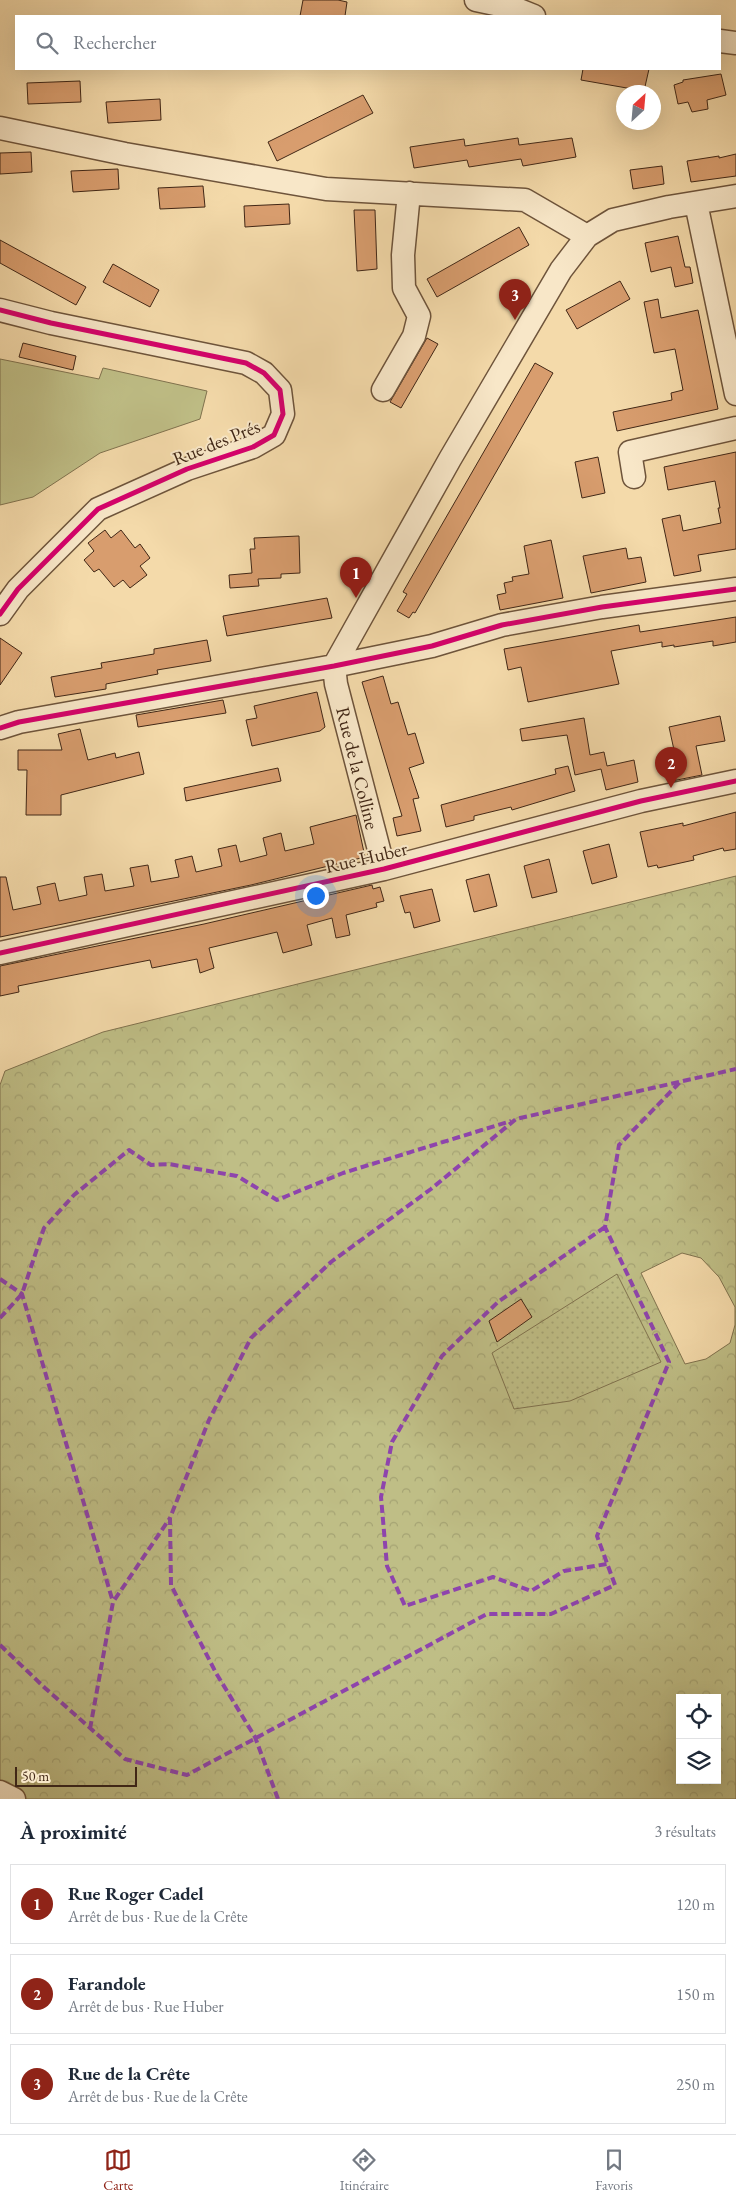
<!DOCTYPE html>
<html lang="fr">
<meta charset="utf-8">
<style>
:root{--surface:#fff;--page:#f6f6f7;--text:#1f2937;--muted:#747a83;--line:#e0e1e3;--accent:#8f2418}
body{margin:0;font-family:"EB Garamond",serif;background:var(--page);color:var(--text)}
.controls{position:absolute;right:15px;bottom:15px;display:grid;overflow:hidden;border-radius:0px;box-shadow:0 5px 20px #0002}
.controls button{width:45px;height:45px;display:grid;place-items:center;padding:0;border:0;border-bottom:1px solid var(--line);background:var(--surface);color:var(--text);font:25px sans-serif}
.compass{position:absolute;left:616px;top:85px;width:45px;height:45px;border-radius:50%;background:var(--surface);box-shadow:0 5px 20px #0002;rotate:26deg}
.scale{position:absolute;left:15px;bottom:12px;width:122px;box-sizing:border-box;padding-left:5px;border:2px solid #412716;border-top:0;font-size:14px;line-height:18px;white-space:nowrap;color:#412716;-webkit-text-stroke:4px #f8e7c8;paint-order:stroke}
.you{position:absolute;left:315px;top:895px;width:18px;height:18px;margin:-12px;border:4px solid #fff;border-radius:50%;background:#1a73e8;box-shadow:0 0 0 8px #1a73e833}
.badge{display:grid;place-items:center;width:32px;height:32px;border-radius:50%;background:var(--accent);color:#fff;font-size:16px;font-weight:700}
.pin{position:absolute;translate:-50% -41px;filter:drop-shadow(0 1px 2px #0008)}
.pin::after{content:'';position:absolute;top:26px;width:18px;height:15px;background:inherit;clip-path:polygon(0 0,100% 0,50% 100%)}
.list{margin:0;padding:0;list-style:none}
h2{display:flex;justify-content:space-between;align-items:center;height:65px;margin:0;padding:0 20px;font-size:21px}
h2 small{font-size:16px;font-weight:400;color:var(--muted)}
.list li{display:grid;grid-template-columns:32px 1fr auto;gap:15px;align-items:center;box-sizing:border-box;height:80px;margin:0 10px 10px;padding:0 10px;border:1px solid var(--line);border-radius:0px}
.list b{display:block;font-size:19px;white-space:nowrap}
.list p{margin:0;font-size:16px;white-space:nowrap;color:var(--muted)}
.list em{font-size:16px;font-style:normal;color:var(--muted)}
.icon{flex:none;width:28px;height:28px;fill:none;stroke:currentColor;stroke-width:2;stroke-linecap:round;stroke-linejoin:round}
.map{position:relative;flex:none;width:736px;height:1799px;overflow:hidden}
.search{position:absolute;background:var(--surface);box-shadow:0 5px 20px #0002;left:15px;right:15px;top:15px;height:55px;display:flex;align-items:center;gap:12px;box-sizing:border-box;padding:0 18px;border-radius:0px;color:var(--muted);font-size:19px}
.sheet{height:335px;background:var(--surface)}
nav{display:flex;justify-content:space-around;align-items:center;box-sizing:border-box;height:70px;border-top:1px solid var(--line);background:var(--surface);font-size:14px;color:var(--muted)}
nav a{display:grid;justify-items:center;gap:2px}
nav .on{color:var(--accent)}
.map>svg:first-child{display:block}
</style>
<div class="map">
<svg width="736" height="1799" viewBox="0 0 736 1799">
<defs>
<pattern id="forest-crowns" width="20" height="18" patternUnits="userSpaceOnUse" patternTransform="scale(1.25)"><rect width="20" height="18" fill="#bfbe86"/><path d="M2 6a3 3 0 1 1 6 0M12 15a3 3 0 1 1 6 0" fill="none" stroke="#a5a373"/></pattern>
<pattern id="park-dots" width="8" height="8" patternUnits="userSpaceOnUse" patternTransform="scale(1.25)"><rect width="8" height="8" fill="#bfbe86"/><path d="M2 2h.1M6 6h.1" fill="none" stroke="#a5a373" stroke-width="1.8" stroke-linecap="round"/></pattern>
</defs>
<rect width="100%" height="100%" fill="#f4daaa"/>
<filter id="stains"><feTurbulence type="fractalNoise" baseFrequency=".004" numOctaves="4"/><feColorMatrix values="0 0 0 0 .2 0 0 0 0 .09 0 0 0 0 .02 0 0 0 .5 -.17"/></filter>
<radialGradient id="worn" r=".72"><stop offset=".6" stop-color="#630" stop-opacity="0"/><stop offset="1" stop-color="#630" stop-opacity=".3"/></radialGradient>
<path fill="url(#forest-crowns)" stroke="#80724e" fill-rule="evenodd" d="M 736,876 L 736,1799 L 0,1799 L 0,1085 L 5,1071 L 103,1032 ZM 682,1253 L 701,1258 L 719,1277 L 735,1307 L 735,1325 L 730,1343 L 706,1359 L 685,1364 L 641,1273 ZM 680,1698 L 717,1698 L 717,1780 L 680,1780 Z"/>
<path fill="url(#park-dots)" stroke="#80724e" d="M 617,1274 L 661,1362 L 570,1401 L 514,1409 L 492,1353 Z"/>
<path fill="#bfbe86" stroke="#80724e" d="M 0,359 L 99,379 L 103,368 L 207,391 L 200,419 L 100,453 L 33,497 L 0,505 Z"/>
<path fill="#d89d6e" stroke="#412716" d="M 303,0 L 338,0 L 347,2 L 345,16 L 300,16 Z
M 583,69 L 649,69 L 644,91 L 581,80 Z
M 721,74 L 726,95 L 707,100 L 708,109 L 692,112 L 688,102 L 678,104 L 674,85 L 683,82 L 683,80 Z
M 80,81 L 81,102 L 28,104 L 27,83 Z
M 363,95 L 373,113 L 277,161 L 268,142 Z
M 160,99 L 161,120 L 108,123 L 106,102 Z
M 518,138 L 519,145 L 572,138 L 576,157 L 523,166 L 521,159 L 469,167 L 467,160 L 414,168 L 410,147 L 464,139 L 465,146 Z
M 31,152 L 32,172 L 0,174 L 0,153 Z
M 736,154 L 736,176 L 691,182 L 687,161 L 719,156 L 719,158 Z
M 662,166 L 664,184 L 633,189 L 630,170 Z
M 118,169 L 119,189 L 73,192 L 71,171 Z
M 203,186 L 205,207 L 160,209 L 158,188 Z
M 289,204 L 290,224 L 245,227 L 244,206 Z
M 354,210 L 375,210 L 377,269 L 357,271 Z
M 519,227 L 529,245 L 437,297 L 427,279 Z
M 678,236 L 685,267 L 690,267 L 693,283 L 675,287 L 671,267 L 651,272 L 645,243 Z
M 0,240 L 86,287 L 76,305 L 0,263 Z
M 113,264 L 159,290 L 150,307 L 103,282 Z
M 620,281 L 630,299 L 577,329 L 566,310 Z
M 658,299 L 661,318 L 698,310 L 718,409 L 617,431 L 613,412 L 672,400 L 671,393 L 683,390 L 675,349 L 654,353 L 644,302 Z
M 427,338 L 438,344 L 401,408 L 390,402 Z
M 23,343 L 76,356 L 73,370 L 19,357 Z
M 535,363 L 553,373 L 415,613 L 413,612 L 409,618 L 397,611 L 407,594 L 403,592 Z
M 736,452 L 736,549 L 698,555 L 701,571 L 674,576 L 662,519 L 680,515 L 683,531 L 721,523 L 718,508 L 720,508 L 715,481 L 668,490 L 664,467 Z
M 598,457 L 605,493 L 582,498 L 575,462 Z
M 105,530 L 111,538 L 121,530 L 135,548 L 140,544 L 150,558 L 140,566 L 147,575 L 130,588 L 123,580 L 114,587 L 99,569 L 94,572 L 84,560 L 94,551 L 88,543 Z
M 299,536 L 300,573 L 281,574 L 281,578 L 258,579 L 259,586 L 230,588 L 229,575 L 252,573 L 250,549 L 255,549 L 254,538 Z
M 551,540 L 563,598 L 500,610 L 497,595 L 506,593 L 504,583 L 513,581 L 512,577 L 529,574 L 524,546 Z
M 626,548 L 628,559 L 641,557 L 646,582 L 591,593 L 583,556 Z
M 327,598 L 332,618 L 227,636 L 223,616 Z
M 736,617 L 736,642 L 713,646 L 713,641 L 674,647 L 674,645 L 662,647 L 662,642 L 611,651 L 619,684 L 528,702 L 521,667 L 508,670 L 504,649 L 639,625 L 640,632 Z
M 0,638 L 22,653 L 0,685 Z
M 207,640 L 211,661 L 157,670 L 158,674 L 106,684 L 106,689 L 55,697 L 51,677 L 102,668 L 101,663 L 154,654 L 154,649 Z
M 383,676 L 391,704 L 398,702 L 408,735 L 415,733 L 424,763 L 409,768 L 419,798 L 413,799 L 421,831 L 397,836 L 393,818 L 402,816 L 362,682 Z
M 317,692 L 325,727 L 320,731 L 252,746 L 246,720 L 257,718 L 254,706 Z
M 223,700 L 226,713 L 138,727 L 136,715 Z
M 720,716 L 725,741 L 696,746 L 702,775 L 672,781 L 666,752 L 674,750 L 669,727 Z
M 584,718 L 590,755 L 604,752 L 607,766 L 634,760 L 638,782 L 606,790 L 601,769 L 575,775 L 567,735 L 522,741 L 520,729 Z
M 80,729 L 88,760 L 115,753 L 116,758 L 139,752 L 144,774 L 61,795 L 61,815 L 26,815 L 27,770 L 18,770 L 18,750 L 62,750 L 58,734 Z
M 568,766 L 575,791 L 512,810 L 511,807 L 474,816 L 474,820 L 446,827 L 441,805 L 556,774 L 555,769 Z
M 278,768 L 281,781 L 186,801 L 184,788 Z
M 736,812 L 736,849 L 724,851 L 723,848 L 693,856 L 694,860 L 658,868 L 657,865 L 648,867 L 640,832 L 683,823 L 683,826 Z
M 356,815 L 365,857 L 251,885 L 0,937 L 0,877 L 6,877 L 13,910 L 41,904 L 37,887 L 55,883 L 59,901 L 87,895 L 84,877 L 102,874 L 105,891 L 134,886 L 130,868 L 148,865 L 151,882 L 179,877 L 175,860 L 192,856 L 196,872 L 222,866 L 218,849 L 236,845 L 240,862 L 267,855 L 263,838 L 281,833 L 285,851 L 314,844 L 310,827 Z
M 609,844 L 617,877 L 592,884 L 583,851 Z
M 549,859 L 557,892 L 532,898 L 524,866 Z
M 489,874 L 497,906 L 474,912 L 466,880 Z
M 372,885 L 373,889 L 380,887 L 384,901 L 376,903 L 377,907 L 346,915 L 350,935 L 336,938 L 332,918 L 307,925 L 312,945 L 283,953 L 277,932 L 209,948 L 214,968 L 200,973 L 197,959 L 152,968 L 150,960 L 18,986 L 19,992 L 0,996 L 0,966 L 204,924 Z
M 432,889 L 440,921 L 414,928 L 410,912 L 405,913 L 400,896 Z
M 521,1299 L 532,1317 L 497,1342 L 489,1321 Z"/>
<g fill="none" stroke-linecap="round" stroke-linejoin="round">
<g stroke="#6e543b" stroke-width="25">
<path id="minor" d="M 476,0 L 514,8 L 534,16
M 720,41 L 736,43
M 0,128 L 125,154 L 326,189 L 525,200 L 587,236
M 696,203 L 736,394
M 0,310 L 51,323 L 246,363 L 264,373 L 280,390 L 283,414 L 274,435 L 253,447 L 187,469 L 98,509 L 18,589 L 0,614
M 383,390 L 414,336 L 419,316 L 404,288 L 403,255 L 409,193
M 634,477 L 630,452 L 736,428
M 334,666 L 450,459 L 561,270 L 587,236 L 613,220 L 669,207 L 736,196
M 334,666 L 336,684 L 384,869
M 0,728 L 19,722 L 334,666 L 432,646 L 502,625 L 602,607 L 736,589
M 0,953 L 384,869 L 641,801 L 736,781
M 0,1792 L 14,1799"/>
</g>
<use href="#minor" stroke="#f8e7c8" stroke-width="22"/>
<path stroke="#8e44ad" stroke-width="4" stroke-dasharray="8 4" stroke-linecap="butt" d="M 605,1227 L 498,1302 L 442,1356 L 392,1442 L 381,1497 L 387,1566 L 405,1606 L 493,1577 L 531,1591 L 564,1571 L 607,1564
M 0,1279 L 22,1294 L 113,1602
M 0,1318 L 22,1294 L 44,1228 L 74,1195 L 129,1150 L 151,1165 L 169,1164 L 237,1176 L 277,1200 L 343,1173 L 511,1121
M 0,1645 L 45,1688 L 125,1759 L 187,1775 L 487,1614 L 551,1614 L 615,1585 L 597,1536 L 669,1362 L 605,1227 L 619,1145 L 680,1082
M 90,1729 L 113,1602 L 170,1518
M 278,1799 L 255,1737 L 216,1673 L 171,1585 L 170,1518 L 209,1420 L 251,1338 L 331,1262 L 431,1189 L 516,1119 L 736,1069"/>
<g stroke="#f8e7c8" stroke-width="8">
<path id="cycleway" d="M 0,310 L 51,323 L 246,363 L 264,373 L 280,390 L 283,414 L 274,435 L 253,447 L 187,469 L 98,509 L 18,589 L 0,614
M 0,728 L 19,722 L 334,666 L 432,646 L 502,625 L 602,607 L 736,589
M 0,953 L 384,869 L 641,801 L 736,781"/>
</g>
<use href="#cycleway" stroke="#d6006c" stroke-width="5"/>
</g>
<g text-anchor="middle" stroke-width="4" stroke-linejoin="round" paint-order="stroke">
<g font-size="19" fill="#412716" stroke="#f8e7c8">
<text transform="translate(216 442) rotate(-22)" y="7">Rue des Prés</text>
<text transform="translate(358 768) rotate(76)" y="7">Rue de la Colline</text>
<text transform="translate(366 857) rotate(-13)" y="7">Rue Huber</text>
</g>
</g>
<rect width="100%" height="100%" filter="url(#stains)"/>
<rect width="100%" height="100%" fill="url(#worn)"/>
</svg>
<div class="controls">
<button><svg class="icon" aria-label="locate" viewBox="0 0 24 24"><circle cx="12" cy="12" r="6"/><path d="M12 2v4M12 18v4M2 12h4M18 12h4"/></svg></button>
<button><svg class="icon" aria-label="layers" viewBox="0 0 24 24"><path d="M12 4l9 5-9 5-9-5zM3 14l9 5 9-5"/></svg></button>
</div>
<svg class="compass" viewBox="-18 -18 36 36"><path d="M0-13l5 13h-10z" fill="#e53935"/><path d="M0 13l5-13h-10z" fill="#747a83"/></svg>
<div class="scale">50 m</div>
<div class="you"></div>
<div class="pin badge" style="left:356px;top:598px">1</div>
<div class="pin badge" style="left:671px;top:788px">2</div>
<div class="pin badge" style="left:515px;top:320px">3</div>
<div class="search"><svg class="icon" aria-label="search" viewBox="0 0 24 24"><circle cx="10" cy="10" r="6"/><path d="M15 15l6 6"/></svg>Rechercher</div>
</div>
<section class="sheet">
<h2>À proximité<small>3 résultats</small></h2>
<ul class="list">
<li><span class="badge">1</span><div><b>Rue Roger Cadel</b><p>Arrêt de bus · Rue de la Crête</p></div><em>120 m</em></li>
<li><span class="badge">2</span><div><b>Farandole</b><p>Arrêt de bus · Rue Huber</p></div><em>150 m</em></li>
<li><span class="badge">3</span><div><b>Rue de la Crête</b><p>Arrêt de bus · Rue de la Crête</p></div><em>250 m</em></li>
</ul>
</section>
<nav>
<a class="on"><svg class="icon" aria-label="map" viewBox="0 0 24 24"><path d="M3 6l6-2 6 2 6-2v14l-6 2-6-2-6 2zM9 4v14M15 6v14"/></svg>Carte</a>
<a><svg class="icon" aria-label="directions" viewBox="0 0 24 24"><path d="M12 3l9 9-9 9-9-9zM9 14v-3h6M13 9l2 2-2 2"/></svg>Itinéraire</a>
<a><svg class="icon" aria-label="saved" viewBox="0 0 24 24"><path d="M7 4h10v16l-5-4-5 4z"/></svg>Favoris</a>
</nav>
